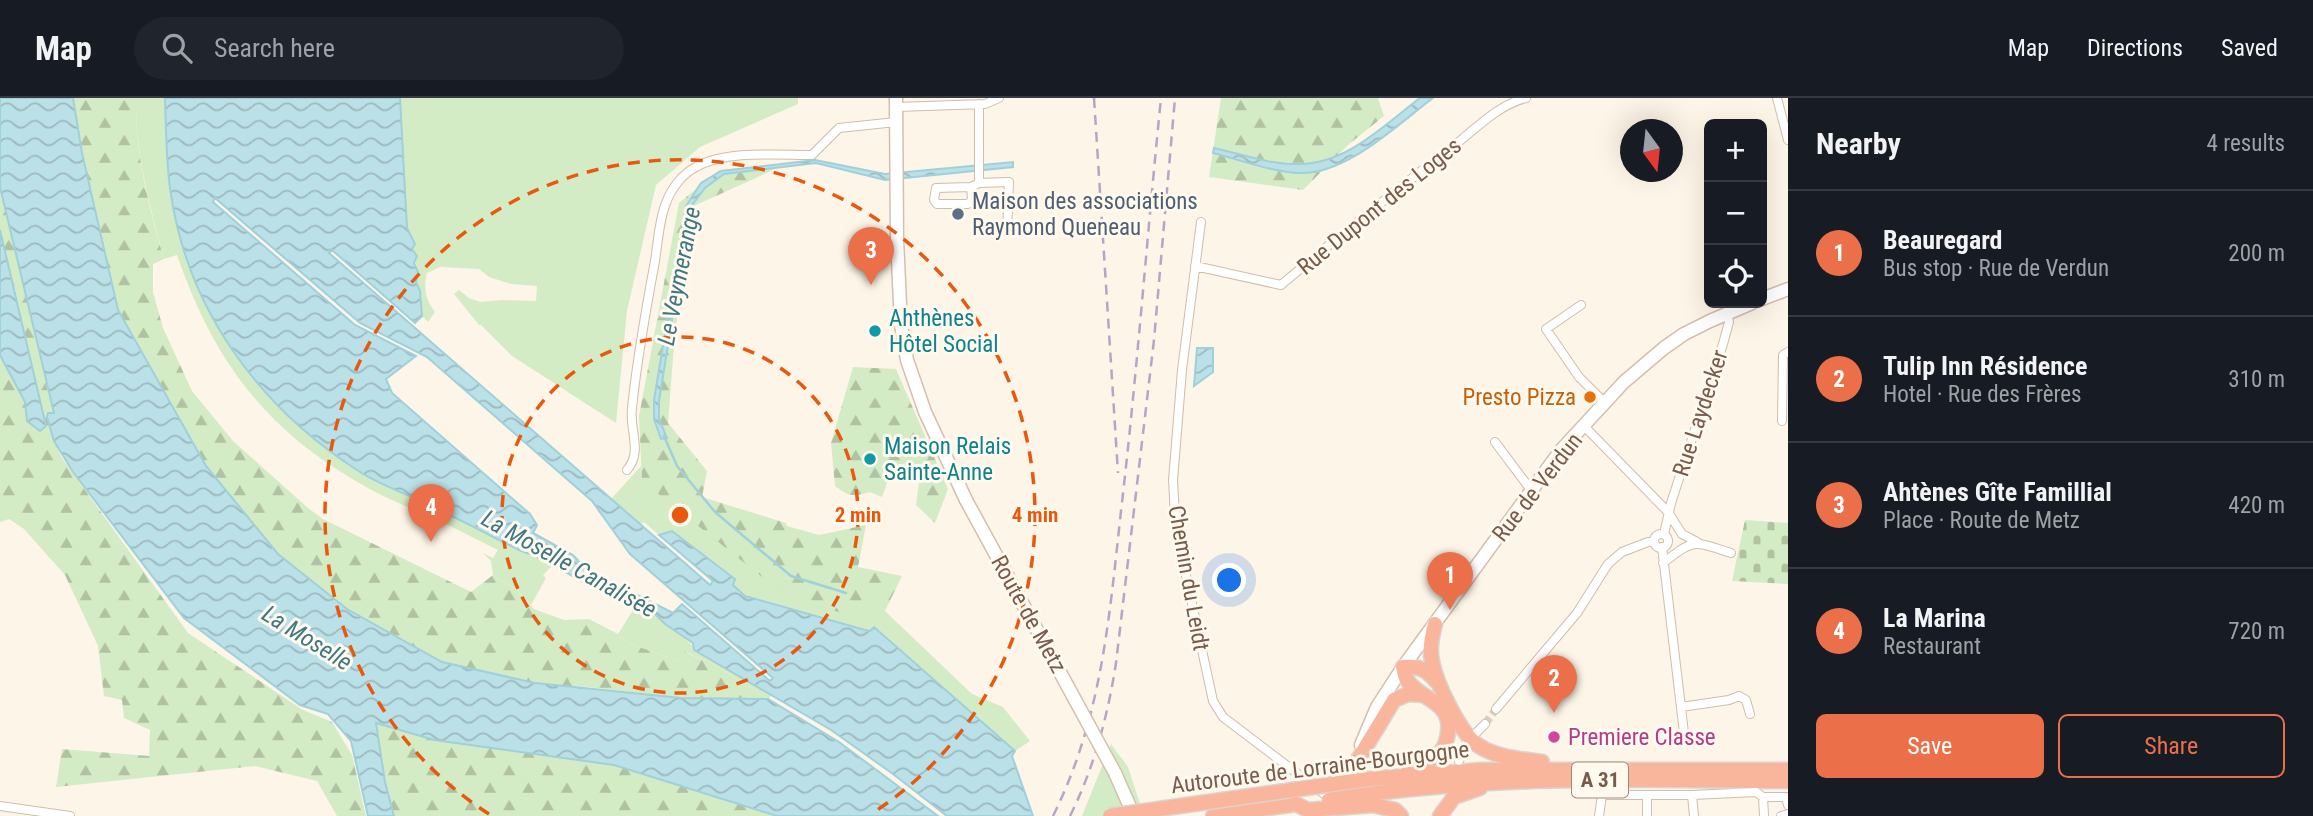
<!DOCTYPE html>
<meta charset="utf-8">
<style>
:root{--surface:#171b24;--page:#20242c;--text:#f1f3f6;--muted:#9ea1a6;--line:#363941;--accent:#eb7049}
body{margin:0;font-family:"Roboto Condensed",sans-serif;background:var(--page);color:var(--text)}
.controls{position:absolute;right:21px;top:21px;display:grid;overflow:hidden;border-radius:10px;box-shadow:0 7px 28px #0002}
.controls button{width:63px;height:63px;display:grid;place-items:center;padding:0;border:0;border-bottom:2px solid var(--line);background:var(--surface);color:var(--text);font:35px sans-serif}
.compass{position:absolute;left:1620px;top:21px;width:63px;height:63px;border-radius:50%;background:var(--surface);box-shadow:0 7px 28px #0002;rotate:165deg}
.you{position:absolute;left:1230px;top:483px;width:24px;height:24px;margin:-18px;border:5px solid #fff;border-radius:50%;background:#1a73e8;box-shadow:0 0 0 10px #1a73e833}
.badge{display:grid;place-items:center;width:46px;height:46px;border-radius:50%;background:var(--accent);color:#fff;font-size:23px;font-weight:700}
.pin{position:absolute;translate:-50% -58px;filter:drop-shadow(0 2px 4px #0008)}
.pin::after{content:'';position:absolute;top:37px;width:24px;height:21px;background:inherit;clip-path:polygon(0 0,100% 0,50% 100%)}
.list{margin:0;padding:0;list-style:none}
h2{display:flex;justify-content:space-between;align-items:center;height:91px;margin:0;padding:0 28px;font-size:30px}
h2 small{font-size:23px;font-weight:400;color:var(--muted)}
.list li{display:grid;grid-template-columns:46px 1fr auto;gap:21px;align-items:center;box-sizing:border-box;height:126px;padding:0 28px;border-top:2px solid var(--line)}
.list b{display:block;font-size:26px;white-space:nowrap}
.list p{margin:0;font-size:23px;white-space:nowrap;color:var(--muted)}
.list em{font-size:23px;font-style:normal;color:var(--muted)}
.actions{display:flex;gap:14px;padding:21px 28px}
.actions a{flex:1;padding:16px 0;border:2px solid var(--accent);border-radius:10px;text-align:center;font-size:24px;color:var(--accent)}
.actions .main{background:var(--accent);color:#fff}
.icon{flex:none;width:38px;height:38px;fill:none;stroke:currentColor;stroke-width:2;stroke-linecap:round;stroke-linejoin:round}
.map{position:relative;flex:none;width:1788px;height:718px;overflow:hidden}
header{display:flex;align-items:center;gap:42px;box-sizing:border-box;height:98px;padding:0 35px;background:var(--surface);border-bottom:2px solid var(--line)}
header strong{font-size:33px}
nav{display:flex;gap:38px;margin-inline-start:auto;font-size:24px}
.search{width:490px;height:63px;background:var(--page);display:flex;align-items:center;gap:18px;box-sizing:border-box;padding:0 24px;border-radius:38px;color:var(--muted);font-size:26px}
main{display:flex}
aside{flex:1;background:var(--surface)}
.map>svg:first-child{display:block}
</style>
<header>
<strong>Map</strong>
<div class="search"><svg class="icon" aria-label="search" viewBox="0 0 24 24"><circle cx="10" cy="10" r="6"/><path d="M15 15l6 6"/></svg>Search here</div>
<nav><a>Map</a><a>Directions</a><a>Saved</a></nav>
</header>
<main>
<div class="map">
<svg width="1788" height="718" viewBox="0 0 1788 718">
<defs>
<pattern id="forest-firs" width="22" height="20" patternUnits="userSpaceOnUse" patternTransform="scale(1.75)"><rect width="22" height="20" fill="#d4ecc5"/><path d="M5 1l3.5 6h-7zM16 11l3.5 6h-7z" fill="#b1c2a2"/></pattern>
<pattern id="cemetery-stones" width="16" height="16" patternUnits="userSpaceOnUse" patternTransform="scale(1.75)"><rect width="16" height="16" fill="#d4ecc5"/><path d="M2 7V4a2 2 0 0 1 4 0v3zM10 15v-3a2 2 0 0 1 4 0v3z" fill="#b1c2a2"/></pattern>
<pattern id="water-waves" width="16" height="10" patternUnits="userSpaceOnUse" patternTransform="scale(1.75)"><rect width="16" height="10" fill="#bae0e8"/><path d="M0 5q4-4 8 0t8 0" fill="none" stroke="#9cb9be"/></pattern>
</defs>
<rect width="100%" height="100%" fill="#fdf5e7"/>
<path fill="#d4ecc5" d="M 136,0 L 165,0 L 170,91 L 185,152 L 205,206 L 359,374 L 553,467 L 543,477 L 546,480 L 531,507 L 517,492 L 493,477 L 491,463 L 483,455 L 493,460 L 498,452 C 477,442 457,431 436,421 C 408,409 380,398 354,382 C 261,327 212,258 177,157 L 164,161 C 150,108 135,56 136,0 Z
M 400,0 L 798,0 L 798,6 L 700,49 L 656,87 L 627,213 L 616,325 L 512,258 L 481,227 L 479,227 L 454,196 L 459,192 L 469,200 L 480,204 L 502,202 L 536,203 L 537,188 L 511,186 L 489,179 L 479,171 L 440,169 L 427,175 C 423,190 426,202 435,214 L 428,224 L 422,218 L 420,193 L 416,184 L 418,174 L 407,130 Z
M 641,368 L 642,383 L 859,518 L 870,503 L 885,513 L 972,596 L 1003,609 L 1030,643 L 1015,653 L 874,529 L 870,533 L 865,532 L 745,497 L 733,487 L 735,480 L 673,433 L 659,437 L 644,424 L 641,427 L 611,401 Z
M 638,504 C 648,510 692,542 695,552 L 772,597 L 768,601 L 714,567 L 686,554 L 680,564 L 626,544 L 618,536 Z
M 1111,646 L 1128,669 L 1144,718 L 1082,718 Z"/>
<path fill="url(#forest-firs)" d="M 73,0 L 136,0 C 135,56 149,108 164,161 L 153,166 L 153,194 L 163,230 L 192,293 L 233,343 L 308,410 L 323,421 L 471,494 L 493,477 L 517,492 L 534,511 L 564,522 L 589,521 L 618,536 L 626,544 L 680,564 L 685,554 L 714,567 L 768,601 L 681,600 L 588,589 L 536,586 L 442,564 L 347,511 L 278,456 L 206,368 L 118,212 L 82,55 Z
M 1221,0 L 1378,0 L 1384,18 L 1348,47 L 1303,92 L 1209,79 Z
M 773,70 L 771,73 L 696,107 L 675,234 L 668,325 L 707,373 L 702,399 L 786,425 L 787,428 L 819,437 L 866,427 L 858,469 L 902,478 L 885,513 L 870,504 L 859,519 L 791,502 L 642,383 L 639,318 L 679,105 L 719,72 Z
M 0,89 L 47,290 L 55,315 L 54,343 L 62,360 L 188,535 L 303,612 L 332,624 L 352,657 L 366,718 L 337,718 L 317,683 L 255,668 L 56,689 L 62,651 L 149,658 L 150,632 L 124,620 L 122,602 L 104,598 L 98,548 L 65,477 L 24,431 L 9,421 L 0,424 L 0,257 L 25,304 L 27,323 L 46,328 L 0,132 Z
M 853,269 L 896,271 L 948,391 L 935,425 L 916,407 L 920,376 L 909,368 L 889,380 L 882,399 L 870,394 C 852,399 850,399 835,388 L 831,345 Z
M 376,625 L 434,642 L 614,667 L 777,718 L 394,718 L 385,684 Z"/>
<path fill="url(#cemetery-stones)" d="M 1745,422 L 1788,425 L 1788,486 L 1732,483 Z"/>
<path fill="url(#water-waves)" stroke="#a0d0da" stroke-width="2" fill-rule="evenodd" d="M 0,0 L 73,0 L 82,55 L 118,212 L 206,368 L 278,456 L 347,511 L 442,564 L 535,585 L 681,600 L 768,601 L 839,644 L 938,718 L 777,718 L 614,667 L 434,642 L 376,625 L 385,684 L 394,718 L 368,718 L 351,643 L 328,616 L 300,607 L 184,520 L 73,374 L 54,343 L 47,319 L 48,315 L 54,315 L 0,89 Z
M 165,0 L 400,0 L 407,130 L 415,146 L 412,151 L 417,158 L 414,165 L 418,174 L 416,184 L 420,193 L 422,218 L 415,225 L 332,152 L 329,155 L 710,487 L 713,483 L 659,437 L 672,433 L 735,481 L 733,487 L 745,498 L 865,532 L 870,533 L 874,529 L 1015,653 L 1012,658 L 1033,718 L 947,718 L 893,676 L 831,632 L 694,552 L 693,545 L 665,526 L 650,511 L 589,481 L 585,485 L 540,460 L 519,452 C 489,437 459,421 429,407 C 405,395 379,387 357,372 C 258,308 186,210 170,90 C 166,60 166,30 165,0 ZM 215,100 L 360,225 L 427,259 L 592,403 L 630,456 L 773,580 L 770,583 L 682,506 L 673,515 L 586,471 L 573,457 L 533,435 L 537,427 L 530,416 L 392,295 L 386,281 L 416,258 L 355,227 L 213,104 Z
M 1420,0 L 1433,0 C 1397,27 1345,78 1298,75 C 1269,73 1240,62 1213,55 L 1214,50 C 1241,56 1271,67 1299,66 C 1347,66 1384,27 1420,0 Z
M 815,62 L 885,76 L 1013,64 L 1013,69 L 885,82 L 816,65 L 724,76 L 705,90 L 690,110 L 659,303 L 659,321 L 667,340 L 661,341 L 654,321 L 654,302 L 686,108 L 701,85 L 721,73 Z
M 0,132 L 46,328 L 40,333 L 27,323 L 25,304 L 0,257 Z
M 1197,250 L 1213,250 L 1213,274 L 1194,288 Z"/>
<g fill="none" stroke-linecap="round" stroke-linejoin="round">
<path stroke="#a0d0da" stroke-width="2.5" d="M 664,338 L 677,368 L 715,414 L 791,478 L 846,495"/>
<path stroke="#dccec0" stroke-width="8" stroke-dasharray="8 4" stroke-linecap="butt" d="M 1485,626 L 1496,611"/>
<g stroke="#d0bdac" stroke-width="10">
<path id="minor" d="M 1777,0 L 1788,42
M 979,6 L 979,85 L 1009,84 L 1007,133
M 896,9 L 985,6 L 999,0
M 971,89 L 972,102 L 968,106 L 937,106 L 934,102 L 936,90 L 971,89 L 979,85
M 1201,124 L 1182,272 L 1173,382 L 1175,418 L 1180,450 L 1213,603 L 1223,619 L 1332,702
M 1195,168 L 1281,187 C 1338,139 1396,92 1455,47 C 1476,30 1500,6 1526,0
M 1581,207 L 1546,231 L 1579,279 L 1605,305
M 1782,323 L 1783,257 L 1788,254
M 1584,328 L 1668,414 L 1682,436 L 1699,445
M 1495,344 L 1531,392
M 627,372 C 643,354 629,331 632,310 C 637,261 646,211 655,163 C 658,144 659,122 666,105 C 671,91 682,76 696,69 C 726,52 778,57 812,57 L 839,30 L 896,24
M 1664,436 L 1671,405 L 1723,246 L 1729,224 L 1727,215
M1654 443a7 7 0 1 1 14 0a7 7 0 1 1-14 0Z
M 1662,449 L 1684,635
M 1663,465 C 1695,440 1693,443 1731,455
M 1681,609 L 1729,602 L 1739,598 L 1746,602 L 1750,616
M 1496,611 L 1577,515 L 1608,466 L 1622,454 L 1648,444 L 1654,444
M 1475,636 L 1485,626
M 1459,663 L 1466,646
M 1692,697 L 1694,718
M 1763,699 L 1764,718
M 0,708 L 70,718
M 1599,718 L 1602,697 L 1692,697 L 1756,694 L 1763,699 L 1786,699 L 1788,707
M 1647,718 L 1647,697
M 1781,718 L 1788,716"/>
</g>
<g stroke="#d5bfac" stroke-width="15">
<path id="secondary" d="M 896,0 L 897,141 L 901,227 L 907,262 L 925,314 L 966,402
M 1762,201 L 1788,191
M 1361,647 L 1377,609 L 1403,569 L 1561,352 L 1624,284 L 1664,250 L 1684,236 L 1710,223 L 1752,205
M 1115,675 L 1134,718"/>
</g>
<g stroke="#dcd4d0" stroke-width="17">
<path id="motorway" d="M 1435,526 C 1432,538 1429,550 1432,563 C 1436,585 1460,636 1479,648 C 1498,660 1520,661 1542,664
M 1353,670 L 1394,602 L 1408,596 L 1424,597
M 1408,670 C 1424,667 1441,661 1446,644 C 1459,601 1418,604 1406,580 C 1404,576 1404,572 1403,569 C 1419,568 1426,571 1436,583
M 1369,681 L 1481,672 L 1788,672
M 1370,696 C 1509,677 1649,682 1788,683
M 1373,707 L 1395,712 L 1401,718
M 1213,718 L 1296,706
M 1440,718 L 1454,699 L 1480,690"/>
</g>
<use href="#minor" stroke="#fff" stroke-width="8"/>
<use href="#secondary" stroke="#fff" stroke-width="12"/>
<use href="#motorway" stroke="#f9b69c" stroke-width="14"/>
<path stroke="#b8a4c8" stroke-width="2.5" stroke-dasharray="10 7" stroke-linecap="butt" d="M 1094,0 L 1118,375
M 1053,718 C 1102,619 1109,521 1121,413 C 1137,276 1147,138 1161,0
M 1070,718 C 1094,670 1108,617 1116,565 L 1154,242 L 1175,0"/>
<g stroke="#d5bfac" stroke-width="15" stroke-linecap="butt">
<path id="secondary-bridge" d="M 966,402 L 1115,675"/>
</g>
<g stroke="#dcd4d0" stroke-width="17" stroke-linecap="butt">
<path id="motorway-bridge" d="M 1329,702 L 1370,696
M 1296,706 L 1308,712 L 1373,707
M 1110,718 L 1369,681"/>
</g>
<use href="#secondary-bridge" stroke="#fff" stroke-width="12"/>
<use href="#motorway-bridge" stroke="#f9b69c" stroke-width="14"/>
</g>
<g fill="none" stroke="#e8590c" stroke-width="3.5" stroke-dasharray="12 9">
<circle cx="680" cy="417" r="178"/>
<path d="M489 716A355 355 0 1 1 871 716"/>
</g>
<circle fill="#5c6f8a" stroke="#fff9ee" stroke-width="2.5" cx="958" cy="116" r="7"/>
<g fill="#0f9aa8" stroke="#fff9ee" stroke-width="2.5">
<circle cx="875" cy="233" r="7"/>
<circle cx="870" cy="361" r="7"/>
</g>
<circle fill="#e8710a" stroke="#fff9ee" stroke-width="2.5" cx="1590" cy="299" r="7"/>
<circle fill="#d1479c" stroke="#fff9ee" stroke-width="2.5" cx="1554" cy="639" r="7"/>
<g text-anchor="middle" stroke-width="6" stroke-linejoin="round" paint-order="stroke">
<rect fill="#fff9ee" stroke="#a08a7b" stroke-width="2" x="1572" y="664.5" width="56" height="35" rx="5"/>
<g font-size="21" font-weight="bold" fill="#785b4a">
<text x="1600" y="689">A 31</text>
</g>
<g font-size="23" fill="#4e5e75" stroke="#fff9ee" text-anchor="start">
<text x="972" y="111">Maison des associations<tspan x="972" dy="26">Raymond Queneau</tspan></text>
</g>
<g font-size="23" fill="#785b4a" stroke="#fff9ee">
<text transform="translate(1379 108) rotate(-39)" y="8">Rue Dupont des Loges</text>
<text transform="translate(1700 315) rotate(-72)" y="8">Rue Laydecker</text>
<text transform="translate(1537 389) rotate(-52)" y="8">Rue de Verdun</text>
<text transform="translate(1189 480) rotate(80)" y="8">Chemin du Leidt</text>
<text transform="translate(1029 516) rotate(61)" y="8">Route de Metz</text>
<text transform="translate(1320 669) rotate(-7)" y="8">Autoroute de Lorraine-Bourgogne</text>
</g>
<g font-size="23" fill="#0d838f" stroke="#fff9ee" text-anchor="start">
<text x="889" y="228">Ahthènes<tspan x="889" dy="26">Hôtel Social</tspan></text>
<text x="884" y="356">Maison Relais<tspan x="884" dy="26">Sainte-Anne</tspan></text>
</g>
<g font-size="23" fill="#c56008" stroke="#fff9ee" text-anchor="end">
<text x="1576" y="307">Presto Pizza</text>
</g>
<g font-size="23" fill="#b23c85" stroke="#fff9ee" text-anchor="start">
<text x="1568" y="647">Premiere Classe</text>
</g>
<g font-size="24" font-style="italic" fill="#3f7885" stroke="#fff9ee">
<text transform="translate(679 178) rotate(-79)" y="8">Le Veymerange</text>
<text transform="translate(569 466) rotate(29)" y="8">La Moselle Canalisée</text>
<text transform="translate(307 540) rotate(32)" y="8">La Moselle</text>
</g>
</g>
<circle cx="680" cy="417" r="10" fill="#e8590c" stroke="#fff9ee" stroke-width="3.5"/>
<g font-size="21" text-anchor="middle" font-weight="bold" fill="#e8590c" stroke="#fff9ee" stroke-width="6" stroke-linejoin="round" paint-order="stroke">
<text x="858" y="424">2 min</text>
<text x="1035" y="424">4 min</text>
</g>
</svg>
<div class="controls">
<button>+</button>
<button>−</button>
<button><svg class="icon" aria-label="locate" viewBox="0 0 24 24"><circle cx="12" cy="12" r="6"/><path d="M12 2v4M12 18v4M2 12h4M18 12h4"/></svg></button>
</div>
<svg class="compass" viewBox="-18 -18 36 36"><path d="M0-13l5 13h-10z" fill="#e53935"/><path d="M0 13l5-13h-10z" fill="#9ea1a6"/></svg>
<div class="you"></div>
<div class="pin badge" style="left:1450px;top:512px">1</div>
<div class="pin badge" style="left:1554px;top:615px">2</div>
<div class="pin badge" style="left:871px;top:187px">3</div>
<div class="pin badge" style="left:431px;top:444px">4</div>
</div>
<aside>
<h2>Nearby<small>4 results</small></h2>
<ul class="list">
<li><span class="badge">1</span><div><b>Beauregard</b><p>Bus stop · Rue de Verdun</p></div><em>200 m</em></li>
<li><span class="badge">2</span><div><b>Tulip Inn Résidence</b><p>Hotel · Rue des Frères</p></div><em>310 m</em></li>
<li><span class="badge">3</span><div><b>Ahtènes Gîte Famillial</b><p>Place · Route de Metz</p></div><em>420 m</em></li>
<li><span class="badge">4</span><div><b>La Marina</b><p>Restaurant</p></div><em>720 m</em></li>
</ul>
<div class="actions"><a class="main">Save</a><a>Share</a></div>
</aside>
</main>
